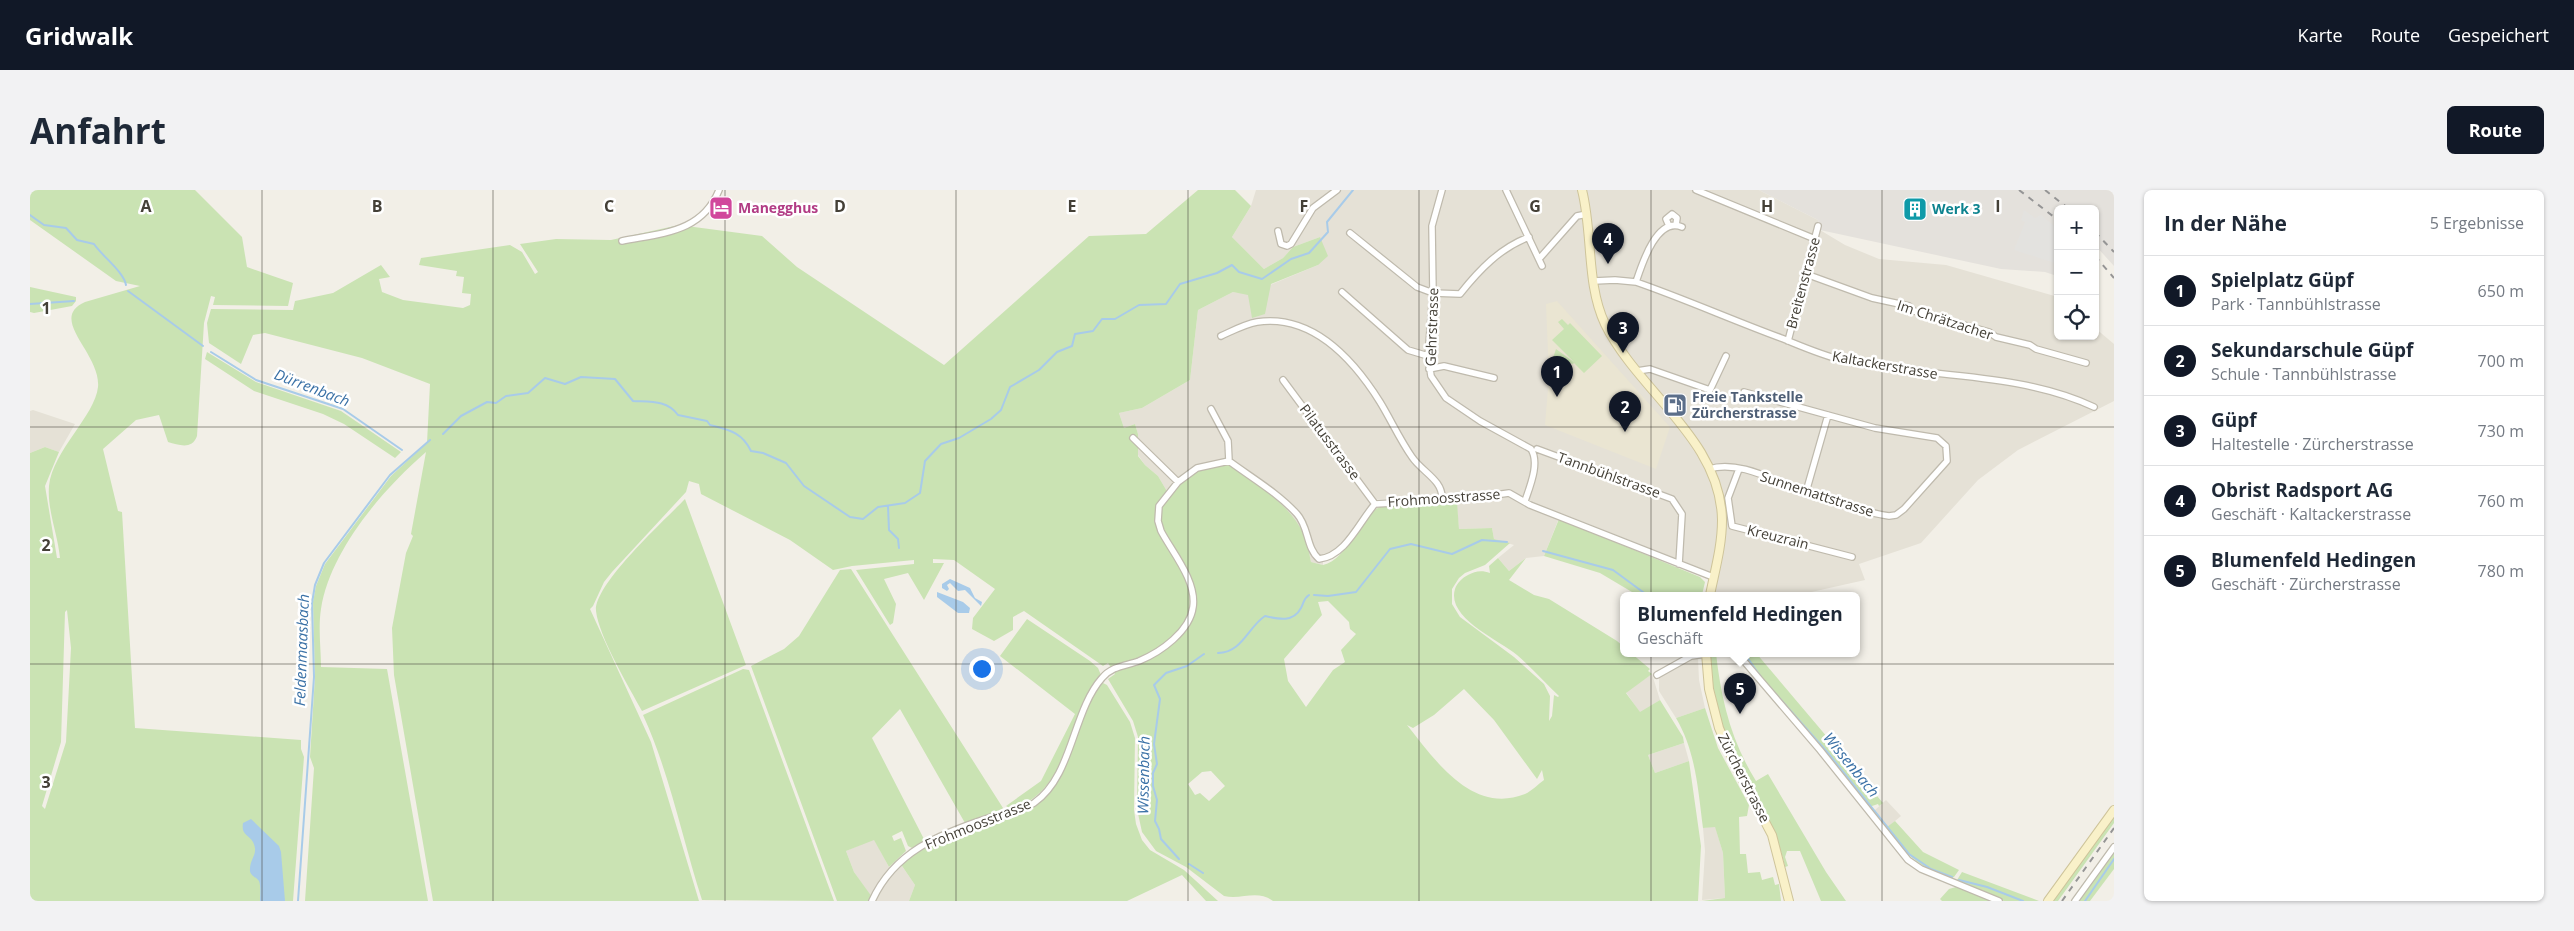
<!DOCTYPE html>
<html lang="de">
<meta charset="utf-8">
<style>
:root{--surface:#fff;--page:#f2f2f3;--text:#1f2937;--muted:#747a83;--line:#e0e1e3;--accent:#111827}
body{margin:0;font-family:"Open Sans",sans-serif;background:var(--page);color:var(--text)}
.controls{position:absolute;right:15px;top:15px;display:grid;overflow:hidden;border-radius:8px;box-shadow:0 1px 4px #0004}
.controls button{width:45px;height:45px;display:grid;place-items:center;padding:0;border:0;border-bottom:1px solid var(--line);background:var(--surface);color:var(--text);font:25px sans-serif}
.you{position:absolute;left:951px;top:478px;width:18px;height:18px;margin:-12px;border:4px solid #fff;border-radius:50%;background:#1a73e8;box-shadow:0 0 0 8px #1a73e833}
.badge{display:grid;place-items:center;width:32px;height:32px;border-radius:50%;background:var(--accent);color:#fff;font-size:16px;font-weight:700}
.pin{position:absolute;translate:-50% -41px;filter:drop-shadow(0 1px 2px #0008)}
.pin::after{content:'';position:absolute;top:26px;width:18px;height:15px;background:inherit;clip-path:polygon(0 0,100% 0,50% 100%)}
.popup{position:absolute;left:1590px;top:402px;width:240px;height:65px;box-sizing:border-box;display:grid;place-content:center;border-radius:8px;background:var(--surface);filter:drop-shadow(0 1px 4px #0005);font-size:16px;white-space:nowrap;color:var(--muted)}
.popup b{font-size:19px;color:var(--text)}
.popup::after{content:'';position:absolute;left:50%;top:100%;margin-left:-10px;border:10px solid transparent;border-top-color:var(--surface)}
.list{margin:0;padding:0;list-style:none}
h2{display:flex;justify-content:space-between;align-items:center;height:65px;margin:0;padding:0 20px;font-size:21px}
h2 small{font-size:16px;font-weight:400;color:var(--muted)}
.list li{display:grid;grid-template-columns:32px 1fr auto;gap:15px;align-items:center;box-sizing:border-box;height:70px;padding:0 20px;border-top:1px solid var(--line)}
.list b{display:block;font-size:19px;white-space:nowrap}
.list p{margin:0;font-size:16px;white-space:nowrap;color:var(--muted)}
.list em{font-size:16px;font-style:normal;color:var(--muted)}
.icon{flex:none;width:28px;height:28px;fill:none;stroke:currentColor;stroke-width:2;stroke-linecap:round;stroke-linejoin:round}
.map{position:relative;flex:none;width:2084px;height:711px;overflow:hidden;border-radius:8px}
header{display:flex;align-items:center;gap:30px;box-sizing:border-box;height:70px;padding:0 25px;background:var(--accent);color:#fff}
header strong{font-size:24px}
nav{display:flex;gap:28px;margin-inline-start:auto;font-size:18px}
.intro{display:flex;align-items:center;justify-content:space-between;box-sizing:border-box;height:120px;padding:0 30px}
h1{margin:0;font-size:35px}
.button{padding:12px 22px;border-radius:8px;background:var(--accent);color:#fff;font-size:18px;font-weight:700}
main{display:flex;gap:30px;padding:0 30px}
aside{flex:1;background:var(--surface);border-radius:8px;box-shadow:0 1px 4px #0004}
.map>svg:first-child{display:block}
</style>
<header>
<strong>Gridwalk</strong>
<nav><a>Karte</a><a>Route</a><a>Gespeichert</a></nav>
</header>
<div class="intro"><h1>Anfahrt</h1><a class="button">Route</a></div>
<main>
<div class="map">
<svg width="2084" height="711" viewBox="0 0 2084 711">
<rect width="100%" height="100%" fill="#f2efe7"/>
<path fill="#e5e1d6" d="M 1226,0 L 1729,0 L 1788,30 L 1790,40 L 1815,55 L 1849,69 L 1916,75 L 2028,107 L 2028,146 L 2065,146 L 2065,138 L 2084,154 L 2084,211 L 1988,260 L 1948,290 L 1891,353 L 1829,374 L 1835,390 L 1768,405 L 1683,405 L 1688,385 L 1531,323 L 1514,366 L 1496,368 L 1479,381 L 1468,368 L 1484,355 L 1464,349 L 1462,338 L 1429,339 L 1426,308 L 1346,309 L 1309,359 L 1293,364 L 1293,375 L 1281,372 L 1274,345 L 1138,303 L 1128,286 L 1115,275 L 1108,265 L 1108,244 L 1105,234 L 1094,238 L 1089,223 L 1112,218 L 1160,190 L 1168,120 L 1203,102 L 1218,104 L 1288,75 L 1290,47 L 1263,57 L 1253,68 L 1234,79 L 1202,47 L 1221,16 Z
M 3,220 L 45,234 L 29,262 L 15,257 L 0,263 L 0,221 Z
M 1663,467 L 1668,469 L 1669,490 L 1675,518 L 1646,528 L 1629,501 L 1629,488 Z
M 1622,484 L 1630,510 L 1610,523 L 1596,502 Z
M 1654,553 L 1659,571 L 1625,583 L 1618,565 Z
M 1856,610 L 1871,626 L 1858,637 L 1845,620 Z
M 1685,636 L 1693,663 L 1695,708 L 1672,710 L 1675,661 L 1673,638 Z
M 844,649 L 859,677 L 864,681 L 870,673 L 885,695 L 879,711 L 844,711 L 824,682 L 816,661 Z"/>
<path fill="#e4e1dc" d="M 1729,0 L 2084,0 L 2084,76 L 2065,55 L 2065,19 L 2028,19 L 2028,76 L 2024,85 L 2015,82 L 1971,79 L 1790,40 L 1788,30 Z"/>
<path fill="#eae5d2" d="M 1527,111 L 1640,237 L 1626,279 L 1515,235 L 1519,187 L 1516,114 Z"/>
<path fill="#cae3b3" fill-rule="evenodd" d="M 0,0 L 165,0 L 212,47 L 217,77 L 263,93 L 258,116 L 183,115 L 185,107 L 181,106 L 174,133 L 167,246 C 162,260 149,255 138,252 L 129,225 L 106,230 L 73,259 L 88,321 L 92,322 L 105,538 L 271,550 L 271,559 L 274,567 L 263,711 L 0,711 L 0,263 L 15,257 L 29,262 L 15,296 L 27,368 L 30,368 C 28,345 17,320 19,296 C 23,260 65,226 68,197 C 71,163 17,129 55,112 L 110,96 L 86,91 L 0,30 ZM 37,420 L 41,458 L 36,552 L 15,619 L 12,616 L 31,552 L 35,422 Z
M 1168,0 L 1205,0 L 1221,16 L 1202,47 L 1234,79 L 1253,68 L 1263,57 L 1290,47 L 1298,66 L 1288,75 L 1241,94 L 1235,124 L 1222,128 L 1218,105 L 1203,102 L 1168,120 L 1160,190 L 1112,218 L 1089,223 L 1094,238 L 1105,234 L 1108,244 L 1108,266 L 1115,275 L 1128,286 L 1138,303 L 1165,282 L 1197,273 C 1224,293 1260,313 1274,345 C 1278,353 1279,363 1281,372 L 1293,375 C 1321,368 1326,326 1352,316 L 1427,312 L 1429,339 L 1462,338 L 1464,349 L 1480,353 L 1455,375 L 1435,383 L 1429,388 L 1422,399 L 1422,414 L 1430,427 L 1484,467 L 1514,494 L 1520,506 L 1519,531 L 1522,526 L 1524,505 L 1528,507 L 1529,506 C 1515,493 1502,478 1487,465 C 1469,450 1416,428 1425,399 C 1427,393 1432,388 1438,385 C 1445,381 1452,380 1460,383 L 1459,376 L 1468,368 L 1479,381 L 1496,368 L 1479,390 L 1504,405 L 1519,409 L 1587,451 L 1594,457 L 1594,463 L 1601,463 L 1620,479 L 1618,481 L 1622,484 L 1596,503 L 1610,522 L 1630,510 L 1653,547 L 1654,553 L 1618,565 L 1625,583 L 1659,571 L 1671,656 L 1668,711 L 1243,711 C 1227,699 1212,710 1194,706 L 1156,677 L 1126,661 L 1112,642 L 1107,619 L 1108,547 L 1103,531 L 1078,489 L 1085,484 L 1078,473 L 1073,476 L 994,421 L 983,427 L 983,440 L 964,451 L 942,439 L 943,428 L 965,399 L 924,370 L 903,369 L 903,373 L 914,373 L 894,410 L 878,383 L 854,389 L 866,414 L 863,433 L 860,435 L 826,380 L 884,374 L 884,370 L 822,376 L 803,380 L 760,350 L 671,304 L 669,294 L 659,291 L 656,302 L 582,382 L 574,392 L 563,416 L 560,419 L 621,552 L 669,711 L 403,711 L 364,485 L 362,438 L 376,363 L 383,346 L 381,344 L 396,262 C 352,300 300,361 291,419 C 288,438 291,459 291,477 L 357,479 L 398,711 L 275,711 L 284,578 L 280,567 L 285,487 L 283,412 L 286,396 L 295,374 L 361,286 L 397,253 L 400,194 L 332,168 L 235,143 L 223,145 L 211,174 L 179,153 L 177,133 L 181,119 L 263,120 L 265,111 L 303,103 L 351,75 L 360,87 L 349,89 L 352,102 L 373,110 L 433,118 L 440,115 L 441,104 L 432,103 L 434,87 L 426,86 L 427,81 L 389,75 L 391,68 L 480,55 L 492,62 L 505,84 L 508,82 L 490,54 L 526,49 L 581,50 L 649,35 L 732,46 L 767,77 L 914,175 L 1059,46 L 1116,44 ZM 1298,411 L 1319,432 L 1320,439 L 1326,444 L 1311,460 L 1315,472 L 1303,480 L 1276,517 L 1258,491 L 1254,469 L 1292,425 L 1288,412 ZM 1434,499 L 1464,530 L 1507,589 L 1512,580 L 1514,590 C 1508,594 1502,601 1495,604 C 1442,625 1405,570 1377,535 L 1383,538 L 1404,525 ZM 1181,581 L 1195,596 L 1179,611 L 1170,603 L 1165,605 L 1158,594 L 1172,582 Z
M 0,97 L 46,107 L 46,111 L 42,116 L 4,123 L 0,122 Z
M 1532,129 L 1538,135 L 1540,133 L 1572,166 L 1554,183 L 1544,173 L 1543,174 L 1523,168 L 1526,159 L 1544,172 L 1522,150 L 1534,139 L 1528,132 Z
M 177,162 L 226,192 L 311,221 L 371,262 L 365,268 L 314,234 L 293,224 L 224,201 L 175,169 Z
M 655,309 L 716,475 L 612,521 C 599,497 569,447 566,421 C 564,394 635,330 655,309 Z
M 1529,329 L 1670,387 L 1675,392 L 1672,405 L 1607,405 L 1570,383 L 1514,366 Z
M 821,379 L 973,618 L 967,623 L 935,633 L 870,519 L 842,548 L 895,651 L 882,658 L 878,656 L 872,641 L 862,646 L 864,651 L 871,648 L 876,661 L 859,677 L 844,650 L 816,661 L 824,682 L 842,707 L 840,711 L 807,711 L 721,476 L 754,459 L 769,446 L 810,380 Z
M 997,429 L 1060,471 L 1068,478 L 1071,485 C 1036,527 1041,602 981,619 L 976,616 L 1011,591 L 1045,524 L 970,466 Z
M 1680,463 L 1686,463 C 1691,509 1701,551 1726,591 L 1738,584 L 1796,682 L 1816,711 L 1791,711 L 1770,661 L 1757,661 L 1755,667 L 1758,676 L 1755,677 C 1746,634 1722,602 1703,563 C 1688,533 1679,496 1680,463 Z
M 1711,463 L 1726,463 L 1853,613 L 1849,616 L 1848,614 L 1839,617 Z
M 713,479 L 719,480 L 804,711 L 672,710 C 652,648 640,584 613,525 Z
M 1073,493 L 1077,495 L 1100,532 L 1105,548 L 1104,620 L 1106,634 L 1112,650 L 1120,660 L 1154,680 L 1188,711 L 1176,711 L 1152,685 L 1097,711 L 879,711 L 885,695 L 870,673 C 913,645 960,630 1008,613 C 1034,590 1042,554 1056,523 C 1060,513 1064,499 1073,493 Z
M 1675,518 L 1688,558 L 1719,615 L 1717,626 L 1709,627 L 1710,664 L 1716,664 L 1718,683 L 1730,682 L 1732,690 L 1743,687 L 1745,695 L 1749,694 L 1751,711 L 1672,711 L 1695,708 L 1693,663 L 1685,637 L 1673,638 C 1668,600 1666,562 1646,528 Z
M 1845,620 L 1857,637 L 1865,631 L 1893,662 L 1929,680 L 1924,687 L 1919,689 C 1879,672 1869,656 1843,623 Z
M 2084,627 L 2084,633 L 2028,711 L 2023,711 Z
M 2084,661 L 2084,679 L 2060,711 L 2047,711 Z
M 1932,682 L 2009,711 L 1974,711 L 1929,693 L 1927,690 Z
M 1926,697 L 1962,711 L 1912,711 L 1910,709 L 1919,699 Z"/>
<path fill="#e3e2df" d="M 1994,20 L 2005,28 L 2011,25 L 2028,39 L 2028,74 L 1984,60 L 1995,32 L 1991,30 Z"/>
<path fill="#a8cbe9" d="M 920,389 L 940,398 L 945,408 L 952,412 L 951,416 L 935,400 L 928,401 L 920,393 L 917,395 L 919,399 L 917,401 L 912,398 L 912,394 Z
M 907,402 L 933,412 L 940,418 L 939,423 L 928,423 L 907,407 Z
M 221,629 L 249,656 L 251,662 L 255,711 L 230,711 C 230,706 231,696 229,691 C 226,687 219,685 220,679 C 220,668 229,664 223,652 C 218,644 211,645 213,633 Z"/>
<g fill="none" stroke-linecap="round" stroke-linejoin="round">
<path stroke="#a8cbe9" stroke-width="2" d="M 0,25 L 14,35 L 36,38 L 47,50 L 64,54 C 72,66 94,82 96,95
M 98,101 L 173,156
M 0,114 L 44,111
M 181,162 L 226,190 L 313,219 L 372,260
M 413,244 L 431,226 L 457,212 L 466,213 L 476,206 L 498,203 L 515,188 L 535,194 L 551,187 L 585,189 L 603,211 C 621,212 637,210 648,225 L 677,231 L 680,235 C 699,240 712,242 721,261 L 733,263 L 756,273 L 774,296 L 820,327 L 833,329 L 848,317 L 875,313 L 890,303 L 895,271 L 911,254 L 929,248 L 961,229 L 971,220 L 980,197 L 1009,180 L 1027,162 L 1042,156 L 1045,144 L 1063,141 L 1072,129 L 1085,129 L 1109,115 L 1136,114 L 1150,94 L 1187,83 L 1202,75 L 1209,82 L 1232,89 L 1261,69 L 1279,63 L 1298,42 L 1297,32 L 1323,0
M 858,316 L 859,340 L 868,349 L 869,358
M 1513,361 L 1583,380 L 1617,405
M 1284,405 L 1298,406 L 1326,402 L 1360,359 L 1381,354 L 1422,364 L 1452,350 L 1477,352
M 1188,463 C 1212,463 1218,437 1235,426 C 1248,429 1263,433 1271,418 C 1274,413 1273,409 1279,405
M 1714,463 L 1731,487
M 1736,493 L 1798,563 L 1879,664 L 1901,679 L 1922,687
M 1149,669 L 1131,649 L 1129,639 L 1125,631 L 1127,610 L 1123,596 L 1123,583 L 1127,574 L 1124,554 L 1130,509 L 1124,495 L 1136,483 L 1157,476 L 1174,464
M 1159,674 L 1173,683
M 1929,690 L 1957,697 L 1993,711
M 268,711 L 284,487 L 282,413 L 285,395 L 294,373 L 360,285 L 400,250
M 2055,711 L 2084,669"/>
<g stroke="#bfbaad" stroke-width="8">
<path id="street" d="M 1412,0 L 1402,36 L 1403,103 L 1398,166 L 1401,186 L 1416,208 L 1450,231 L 1501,259 C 1510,273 1500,296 1495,311
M 1476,0 L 1512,76
M 1666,0 L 1785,49
M 1639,36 L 1636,29 L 1642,24 L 1647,28 L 1646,35
M 1248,41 L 1251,54 L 1257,56 L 1261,54 L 1283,18 L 1307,0
M 1320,43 L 1387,97 L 1403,103 L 1430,104 C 1449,80 1470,58 1499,47
M 592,51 C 631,43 672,43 689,0
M 1509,69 L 1547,26 L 1557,24
M 1776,84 L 1842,108 L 1879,116 L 1884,121 L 1959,142 L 1966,147 L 2000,155 L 2006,159 L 2056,173
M 1564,91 L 1585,90 L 1606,92 C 1655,109 1702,130 1751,148 C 1771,156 1791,165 1812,170 C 1894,188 1987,181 2064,217
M 1606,92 C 1612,74 1627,26 1652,37
M 1312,102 L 1378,160 L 1398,166
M 1191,146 C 1202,141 1215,134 1227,132 C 1282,124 1323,169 1350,212 C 1361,230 1370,250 1382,267 C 1392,282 1413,290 1412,309
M 1758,151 L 1788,36
M 1399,179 L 1414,176 L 1464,188
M 1607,181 L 1620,179 L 1680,200 L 1696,166
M 1253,190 L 1345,314
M 1181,219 L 1198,251 L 1199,271
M 1103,248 L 1148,292
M 1507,259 L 1642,309 L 1652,324 L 1649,374
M 1679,279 C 1707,270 1741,289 1767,299 C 1788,308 1837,323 1859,326 L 1866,325 L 1874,319 L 1917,271 L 1916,256 L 1907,248 L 1845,238 L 1714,202
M 1709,279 L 1698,308 L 1702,336 L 1822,367
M 1776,302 L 1798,225
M 1707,463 L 1790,560 L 1878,670 L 1891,679 L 1969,711
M 1627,485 L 1661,466 L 1676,464
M 842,711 C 864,662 909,644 958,628 C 973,623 991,622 1004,613 C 1043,586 1042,522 1072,488 C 1082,476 1095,476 1109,471 C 1131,462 1160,441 1163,417 C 1167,391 1142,362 1131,341 L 1128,331 L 1129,316 L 1148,292 L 1167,278 L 1199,271 C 1222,288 1248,303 1267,324 C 1279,337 1276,358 1289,369 C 1316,366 1329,332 1345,314 L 1436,309 L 1479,303 L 1500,315 L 1683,387
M 2045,711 L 2084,657"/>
</g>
<g stroke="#cec49a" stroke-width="10">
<path id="secondary" d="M 1552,0 C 1563,43 1556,94 1575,134 C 1608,201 1691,250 1692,330 C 1692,356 1685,380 1680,405
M 1676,463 L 1679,499 L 1689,538 L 1705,575 L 1742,645 L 1759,711
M 2018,711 L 2084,620"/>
</g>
<use href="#street" stroke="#fff" stroke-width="5.5"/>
<use href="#secondary" stroke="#f9f1c9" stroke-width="8"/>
<path stroke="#959595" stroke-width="2" stroke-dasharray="6 6" stroke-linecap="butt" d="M 1989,0 L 2028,30
M 2015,0 L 2039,19
M 2065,42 L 2084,62
M 2065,66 L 2084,88
M 2032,711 L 2084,638"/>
</g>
<path fill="none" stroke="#444037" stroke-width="1" stroke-opacity="0.55" d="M 232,0 L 232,711M 463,0 L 463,711M 695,0 L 695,711M 926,0 L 926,711M 1158,0 L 1158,711M 1389,0 L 1389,711M 1621,0 L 1621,711M 1852,0 L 1852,711M 0,237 L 2084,237M 0,474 L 2084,474"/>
<defs>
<g id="hotel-square" transform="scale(1.25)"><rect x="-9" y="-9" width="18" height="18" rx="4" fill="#d1479c" stroke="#fff"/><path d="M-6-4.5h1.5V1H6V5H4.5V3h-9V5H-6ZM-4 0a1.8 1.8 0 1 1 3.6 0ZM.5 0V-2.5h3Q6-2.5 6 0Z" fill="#fff"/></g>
<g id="building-square" transform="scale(1.25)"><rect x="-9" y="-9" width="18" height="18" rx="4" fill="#0f9aa8" stroke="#fff"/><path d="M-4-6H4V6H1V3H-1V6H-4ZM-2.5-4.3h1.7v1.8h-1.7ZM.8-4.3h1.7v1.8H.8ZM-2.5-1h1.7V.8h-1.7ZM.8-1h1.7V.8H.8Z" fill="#fff"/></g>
<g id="fuel-square" transform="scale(1.25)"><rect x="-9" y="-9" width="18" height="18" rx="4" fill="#5c6f8a" stroke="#fff"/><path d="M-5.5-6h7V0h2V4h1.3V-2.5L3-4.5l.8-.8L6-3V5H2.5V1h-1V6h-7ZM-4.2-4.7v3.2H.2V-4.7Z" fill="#fff"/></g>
</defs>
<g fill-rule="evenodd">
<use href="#hotel-square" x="691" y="18"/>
<use href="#building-square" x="1885" y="19"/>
<use href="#fuel-square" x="1645" y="215"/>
</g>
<g text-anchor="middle" stroke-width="5" stroke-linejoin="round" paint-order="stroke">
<g font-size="14" font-weight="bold" fill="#b23c85" stroke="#fff" text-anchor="start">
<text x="708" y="23">Manegghus</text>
</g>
<g font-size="14" font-weight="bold" fill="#0d838f" stroke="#fff" text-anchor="start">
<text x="1902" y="24">Werk 3</text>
</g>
<g font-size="14" fill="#444037" stroke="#fff">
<text transform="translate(1773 93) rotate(-75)" y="5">Breitenstrasse</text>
<text transform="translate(1915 130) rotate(18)" y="5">Im Chrätzacher</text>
<text transform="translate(1402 137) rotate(-88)" y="5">Gehrstrasse</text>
<text transform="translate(1855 175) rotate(10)" y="5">Kaltackerstrasse</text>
<text transform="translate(1300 252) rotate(53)" y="5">Pilatusstrasse</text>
<text transform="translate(1579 285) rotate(20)" y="5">Tannbühlstrasse</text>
<text transform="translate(1787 304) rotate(18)" y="5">Sunnemattstrasse</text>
<text transform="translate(1414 308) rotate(-4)" y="5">Frohmoosstrasse</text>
<text transform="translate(1748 347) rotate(14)" y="5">Kreuzrain</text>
<text transform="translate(1714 588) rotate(63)" y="5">Zürcherstrasse</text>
<text transform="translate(948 634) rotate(-22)" y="5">Frohmoosstrasse</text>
</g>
<g font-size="14" font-weight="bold" fill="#4e5e75" stroke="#fff" text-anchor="start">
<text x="1662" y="212">Freie Tankstelle<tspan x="1662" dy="16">Zürcherstrasse</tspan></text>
</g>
<g font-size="15" font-style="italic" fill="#3a71a6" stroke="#fff">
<text transform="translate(282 198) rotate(21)" y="5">Dürrenbach</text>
<text transform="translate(272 460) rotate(-88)" y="5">Feldenmaasbach</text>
<text transform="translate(1821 575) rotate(51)" y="5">Wissenbach</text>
<text transform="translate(1114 585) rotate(-89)" y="5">Wissenbach</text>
</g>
</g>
<g font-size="16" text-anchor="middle" font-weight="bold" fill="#444037" stroke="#fff" stroke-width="5" stroke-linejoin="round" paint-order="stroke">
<text x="116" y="22">A</text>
<text x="347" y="22">B</text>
<text x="579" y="22">C</text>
<text x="810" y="22">D</text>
<text x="1042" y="22">E</text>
<text x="1274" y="22">F</text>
<text x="1505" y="22">G</text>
<text x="1737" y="22">H</text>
<text x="1968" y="22">I</text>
<text x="16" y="124">1</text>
<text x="16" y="361">2</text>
<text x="16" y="598">3</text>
</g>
</svg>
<div class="controls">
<button>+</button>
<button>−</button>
<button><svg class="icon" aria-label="locate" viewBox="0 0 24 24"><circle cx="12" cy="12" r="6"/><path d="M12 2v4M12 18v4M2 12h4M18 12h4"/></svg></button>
</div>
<div class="you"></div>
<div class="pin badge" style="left:1527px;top:207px">1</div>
<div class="pin badge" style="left:1595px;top:242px">2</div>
<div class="pin badge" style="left:1593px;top:163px">3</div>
<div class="pin badge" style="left:1578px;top:74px">4</div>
<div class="pin badge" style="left:1710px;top:524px">5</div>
<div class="popup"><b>Blumenfeld Hedingen</b>Geschäft</div>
</div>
<aside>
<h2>In der Nähe<small>5 Ergebnisse</small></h2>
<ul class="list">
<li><span class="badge">1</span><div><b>Spielplatz Güpf</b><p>Park · Tannbühlstrasse</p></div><em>650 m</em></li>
<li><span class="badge">2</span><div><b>Sekundarschule Güpf</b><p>Schule · Tannbühlstrasse</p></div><em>700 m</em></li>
<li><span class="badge">3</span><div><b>Güpf</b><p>Haltestelle · Zürcherstrasse</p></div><em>730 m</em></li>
<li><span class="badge">4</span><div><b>Obrist Radsport AG</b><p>Geschäft · Kaltackerstrasse</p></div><em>760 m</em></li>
<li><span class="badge">5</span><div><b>Blumenfeld Hedingen</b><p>Geschäft · Zürcherstrasse</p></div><em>780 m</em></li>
</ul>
</aside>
</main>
